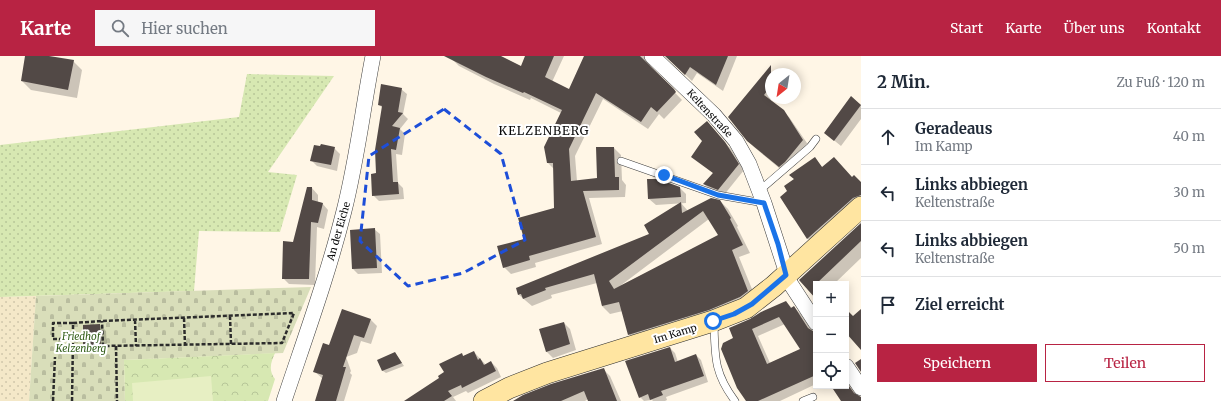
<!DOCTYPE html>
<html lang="de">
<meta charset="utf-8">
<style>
:root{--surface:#fff;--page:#f6f6f7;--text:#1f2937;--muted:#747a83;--line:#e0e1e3;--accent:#b82343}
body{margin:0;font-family:Merriweather,serif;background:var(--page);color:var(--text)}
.controls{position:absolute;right:12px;bottom:12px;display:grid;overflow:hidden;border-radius:0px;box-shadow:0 2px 10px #0003}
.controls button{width:36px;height:36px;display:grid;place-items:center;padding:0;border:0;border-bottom:1px solid var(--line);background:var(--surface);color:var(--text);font:20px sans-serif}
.compass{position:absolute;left:765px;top:12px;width:36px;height:36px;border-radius:50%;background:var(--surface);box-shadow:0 2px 10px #0003;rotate:210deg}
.stop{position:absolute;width:12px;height:12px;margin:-9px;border:3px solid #1a73e8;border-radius:50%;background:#fff}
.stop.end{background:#1a73e8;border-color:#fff;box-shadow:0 1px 4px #0008}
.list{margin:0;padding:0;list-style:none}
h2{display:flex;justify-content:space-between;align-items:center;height:52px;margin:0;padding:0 16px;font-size:17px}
h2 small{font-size:13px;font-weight:400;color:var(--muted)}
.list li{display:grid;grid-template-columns:26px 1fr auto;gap:12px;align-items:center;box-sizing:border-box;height:56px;padding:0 16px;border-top:1px solid var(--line)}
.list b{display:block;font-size:15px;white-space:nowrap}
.list p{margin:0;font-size:13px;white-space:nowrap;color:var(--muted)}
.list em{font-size:13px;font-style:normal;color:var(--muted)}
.actions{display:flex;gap:8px;padding:12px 16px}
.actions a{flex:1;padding:9px 0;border:1px solid var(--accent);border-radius:0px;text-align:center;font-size:14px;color:var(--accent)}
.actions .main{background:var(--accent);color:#fff}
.icon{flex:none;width:22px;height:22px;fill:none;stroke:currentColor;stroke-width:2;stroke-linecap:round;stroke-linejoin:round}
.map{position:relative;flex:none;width:861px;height:345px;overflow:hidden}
header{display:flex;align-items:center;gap:24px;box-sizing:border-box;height:56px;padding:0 20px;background:var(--accent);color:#fff}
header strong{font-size:19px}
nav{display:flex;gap:22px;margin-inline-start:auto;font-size:14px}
.search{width:280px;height:36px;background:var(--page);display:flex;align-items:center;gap:10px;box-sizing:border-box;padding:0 14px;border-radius:0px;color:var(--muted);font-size:15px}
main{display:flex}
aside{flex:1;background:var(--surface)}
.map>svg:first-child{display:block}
</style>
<header>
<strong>Karte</strong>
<div class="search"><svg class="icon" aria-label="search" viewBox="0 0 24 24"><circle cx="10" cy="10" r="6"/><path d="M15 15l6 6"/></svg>Hier suchen</div>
<nav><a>Start</a><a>Karte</a><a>Über uns</a><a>Kontakt</a></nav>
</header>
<main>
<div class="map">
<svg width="861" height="345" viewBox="0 0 861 345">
<defs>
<pattern id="farmland-dots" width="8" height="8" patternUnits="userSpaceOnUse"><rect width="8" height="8" fill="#f4e8c8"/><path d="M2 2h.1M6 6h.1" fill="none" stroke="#d0c6aa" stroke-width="1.8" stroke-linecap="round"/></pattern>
<pattern id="grass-dots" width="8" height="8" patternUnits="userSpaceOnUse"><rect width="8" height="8" fill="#d7e8b2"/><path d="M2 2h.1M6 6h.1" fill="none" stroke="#b7c698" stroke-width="1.8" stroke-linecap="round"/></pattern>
<pattern id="cemetery-stones" width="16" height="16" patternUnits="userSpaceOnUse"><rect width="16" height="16" fill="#d9deba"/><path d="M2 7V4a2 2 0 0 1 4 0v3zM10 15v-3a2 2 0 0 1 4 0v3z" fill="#b9bd9f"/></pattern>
<pattern id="park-crowns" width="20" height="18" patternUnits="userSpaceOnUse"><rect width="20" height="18" fill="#d7e8b2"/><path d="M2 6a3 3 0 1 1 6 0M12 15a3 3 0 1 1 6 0" fill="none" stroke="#b7c698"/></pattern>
</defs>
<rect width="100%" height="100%" fill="#fff6e6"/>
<path fill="url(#farmland-dots)" d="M 36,240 L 29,345 L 0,345 L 0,241 Z"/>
<path fill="url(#grass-dots)" d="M 247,18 L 334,20 L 268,116 L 297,119 L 280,176 L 199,175 L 194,235 L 0,241 L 0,89 L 239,61 Z"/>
<path fill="url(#cemetery-stones)" d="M 311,231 L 283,297 L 124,304 L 125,345 L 29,345 L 36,240 Z"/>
<path fill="url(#park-crowns)" d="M 275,297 C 271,306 268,314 275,323 L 268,345 L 125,345 L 124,304 Z"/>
<path fill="#e7efc3" d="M 211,320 L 213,345 L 133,345 L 132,327 Z"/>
<path fill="#0003" fill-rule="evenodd" d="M 26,0 L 43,0 L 73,5 L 82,14 L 77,42 L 31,34 L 22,25 Z
M 455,0 L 498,0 L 521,11 L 526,0 L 564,0 L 552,26 L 570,34 L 585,0 L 653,0 L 650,5 L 650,11 L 682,44 L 664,63 L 659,58 L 648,73 L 603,43 L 575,100 L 577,125 L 598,123 L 614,92 L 621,99 L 622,124 L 626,129 L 625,141 L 589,142 L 602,188 L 535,207 L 536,211 L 511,218 L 504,211 L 525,183 L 555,153 L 554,113 L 548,107 L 561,57 L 531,42 L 530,44 L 494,28 L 459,10 L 452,3 Z
M 666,0 L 737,0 L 723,35 L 697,17 L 692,25 Z
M 771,21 L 772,42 L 769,45 L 789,61 L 809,90 L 785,117 L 754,91 L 729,61 Z
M 401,33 L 407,38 L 403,58 L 408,63 L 400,73 L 405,78 L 402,99 L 396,98 L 398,127 L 403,132 L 404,143 L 379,145 L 373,139 L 377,118 L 383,52 L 379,49 Z
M 851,42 L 861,49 L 861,63 L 841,90 L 825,77 Z
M 712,72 L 731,93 L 744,114 L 724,139 L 710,134 L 704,128 L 713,117 L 692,100 Z
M 334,92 L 340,98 L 337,115 L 317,110 L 311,104 Z
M 815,103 L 823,112 L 852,122 L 861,127 L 861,146 L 813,188 L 808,183 L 781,141 L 789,136 L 795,124 L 790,119 Z
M 312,132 L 318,139 L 318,146 L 322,147 L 328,154 L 324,173 L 317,171 L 315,229 L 289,228 L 283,222 Z
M 680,132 L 686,138 L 686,147 L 656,149 L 649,143 Z
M 720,145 L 728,153 L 738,170 L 737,171 L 750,197 L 739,201 L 756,243 L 637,286 L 629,278 L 623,255 L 610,258 L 602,250 L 597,227 L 551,239 L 552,242 L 532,250 L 519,239 L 650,178 L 681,147 L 688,155 ZM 709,163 L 720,180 L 620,230 Z
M 861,169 L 861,202 L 834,228 L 816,228 L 816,242 L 800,224 Z
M 374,173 L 380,178 L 382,217 L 358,218 L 353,213 Z
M 786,246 L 792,252 L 794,251 L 801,258 L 812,275 L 816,278 L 816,328 L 780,345 L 747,345 L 734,283 L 751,264 ZM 785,268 L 802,293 L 770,307 L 758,280 Z
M 371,264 L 377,270 L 371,288 L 361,285 L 357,297 L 346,301 L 351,315 L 350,317 L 352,319 L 344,345 L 316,345 L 323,323 L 315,316 L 330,290 Z
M 564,267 L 570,273 L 576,294 L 553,302 L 546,295 Z
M 100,269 L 106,275 L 107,295 L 90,296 L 84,289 L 84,270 Z
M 670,292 L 675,297 L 678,306 L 696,299 L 701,304 L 708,326 L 666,341 L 667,344 L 665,345 L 653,345 L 652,344 L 644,345 L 640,341 Z
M 474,296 L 486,309 L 491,306 L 497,312 L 501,321 L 468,337 L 466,335 L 453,341 L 456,345 L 433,345 L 440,323 L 445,316 L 462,298 L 464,301 Z
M 395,297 L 404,310 L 386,317 L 383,315 L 379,304 Z
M 603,313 L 610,320 L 621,345 L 589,345 L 588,343 L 585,345 L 515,345 Z
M 846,324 L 861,345 L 842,345 L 832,330 L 846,330 Z"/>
<path fill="#524946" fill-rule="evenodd" d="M 25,0 L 49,0 L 74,4 L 68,34 L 21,25 Z
M 444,0 L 501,0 L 521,10 L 525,0 L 554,0 L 545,21 L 569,33 L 584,0 L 640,0 L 674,33 L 676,36 L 657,56 L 651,51 L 641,66 L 596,37 L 569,93 L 571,125 L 597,122 L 596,91 L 614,91 L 615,121 L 619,121 L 619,134 L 583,135 L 596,181 L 529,200 L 530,204 L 503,212 L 497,190 L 524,183 L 518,162 L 554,152 L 553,107 L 547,107 L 544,91 L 562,54 L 524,36 L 523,37 L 486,21 Z
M 665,0 L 728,0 L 716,29 L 690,11 L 685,19 Z
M 771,9 L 771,38 L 767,35 L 764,39 L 784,54 L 803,84 L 785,106 L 779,111 L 747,85 L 728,61 Z
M 381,28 L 402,32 L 398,56 L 403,57 L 392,70 L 400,72 L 396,94 L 391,93 L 393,126 L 398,126 L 399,138 L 372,140 L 371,118 L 376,117 L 375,94 L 382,50 L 378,49 Z
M 851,40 L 861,49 L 834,85 L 824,77 Z
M 707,65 L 725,86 L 739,108 L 718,134 L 703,128 L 713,117 L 691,101 L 702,85 L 694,76 Z
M 321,88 L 335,91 L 331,109 L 310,105 L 314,89 L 320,90 Z
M 815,101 L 822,111 L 834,101 L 852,121 L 854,119 L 861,126 L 861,139 L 853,142 L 807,183 L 780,141 L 787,135 L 784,130 L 794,123 L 789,119 Z
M 647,123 L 658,123 L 680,131 L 681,141 L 648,143 Z
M 307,131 L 312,131 L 312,144 L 323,147 L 318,167 L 311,166 L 309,223 L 282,223 L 283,185 L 293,186 Z
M 711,142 L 720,144 L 731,162 L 730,163 L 743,189 L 732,194 L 748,235 L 740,241 L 709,254 L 628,279 L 619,246 L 602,250 L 594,218 L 545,232 L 546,234 L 523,243 L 521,238 L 518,239 L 516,232 L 649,178 L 644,169 L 681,146 L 682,157 ZM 703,155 L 718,179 L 614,233 L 609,225 Z
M 861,167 L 861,185 L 816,228 L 816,243 L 799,224 Z
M 375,172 L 377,212 L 352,213 L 350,174 Z
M 786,245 L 791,252 L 794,250 L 808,272 L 816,277 L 816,319 L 758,345 L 746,345 L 737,332 L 721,293 L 723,287 L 733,282 L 729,272 L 750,263 L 761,256 ZM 779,261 L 800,293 L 767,308 L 752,273 Z
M 342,253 L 371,263 L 364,282 L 354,279 L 343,311 L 346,311 L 336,345 L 315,345 L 323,319 L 313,316 L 323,287 L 329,289 Z
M 846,253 L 853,260 L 861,253 L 861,294 L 846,277 Z
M 564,266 L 570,288 L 546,296 L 539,273 Z
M 100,268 L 101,290 L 83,290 L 83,269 Z
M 670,291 L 675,306 L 696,298 L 704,320 L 661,335 L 663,339 L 650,344 L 648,338 L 639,342 L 625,305 Z
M 474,295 L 478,304 L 480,302 L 484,309 L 491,305 L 496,315 L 462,332 L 461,329 L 448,335 L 452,340 L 444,345 L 404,345 L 439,322 L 438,320 L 444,316 L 439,308 L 462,297 L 463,300 Z
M 395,296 L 402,307 L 382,315 L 377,304 Z
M 861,303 L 861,316 L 855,307 Z
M 604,312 L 617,345 L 588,345 L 584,335 L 561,345 L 513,345 L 523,339 L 551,328 Z
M 846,326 L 854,337 L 861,341 L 861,345 L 841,345 L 831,330 L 846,330 Z"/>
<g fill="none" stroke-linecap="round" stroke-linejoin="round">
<g stroke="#3d3d3d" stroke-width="8">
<path id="lane" d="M 621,105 L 718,139 L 764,147
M 759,135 L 810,91 L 816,83
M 714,267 C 715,301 714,317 735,345
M 803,345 L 813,341"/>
</g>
<g stroke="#3d3d3d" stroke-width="16">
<path id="street" d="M 652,0 L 714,59 L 736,85 L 749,108 L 764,147 L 790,227 L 816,267
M 846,310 L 861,332
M 284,345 C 305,282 328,219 344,155 C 357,104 363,51 373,0"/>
</g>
<g stroke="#2c2c2c" stroke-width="22">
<path id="secondary" d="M 484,345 L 509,332 L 547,317 L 713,265 L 746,252 L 774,230 L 861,151"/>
</g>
<path stroke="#2c2c2c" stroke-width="2.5" stroke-dasharray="4 2" stroke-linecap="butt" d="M 230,260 L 231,288
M 184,262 L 185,289
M 135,264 L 136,290
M 73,267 L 102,265 L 294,257 L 282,287 L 103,290 L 102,265
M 116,290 L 117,345
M 53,345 L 55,301
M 72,345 L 73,283 L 53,283 L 53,267 L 73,267 L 73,283"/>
<use href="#lane" stroke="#fff" stroke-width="7"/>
<use href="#street" stroke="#fff" stroke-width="15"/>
<use href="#secondary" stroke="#ffe5a1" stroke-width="21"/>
</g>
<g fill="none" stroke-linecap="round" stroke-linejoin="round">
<path stroke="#1a73e8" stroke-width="5" d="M 664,119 L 718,139 L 764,147 L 778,188 L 786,219 L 752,248 L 734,258 L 713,265"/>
</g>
<path fill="none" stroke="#1d4ed8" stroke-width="3" stroke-dasharray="8 5" stroke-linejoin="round" d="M 444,53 L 501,98 L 525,184 L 463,217 L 408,230 L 360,185 L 369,100 Z"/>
<g text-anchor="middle" stroke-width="4" stroke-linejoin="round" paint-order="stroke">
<g font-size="10" fill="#0a0a0a" stroke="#fff">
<text transform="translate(710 57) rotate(47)" y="4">Keltenstraße</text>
<text transform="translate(338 175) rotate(-74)" y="4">An der Eiche</text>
<text transform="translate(675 277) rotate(-17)" y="4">Im Kamp</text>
</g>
<g font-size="10" font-style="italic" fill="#35601c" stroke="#fff">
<text x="81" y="284">Friedhof<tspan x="81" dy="12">Kelzenberg</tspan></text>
</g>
<g font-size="12" letter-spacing="1" fill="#0a0a0a" stroke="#fff">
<text x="544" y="79">KELZENBERG</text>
</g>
</g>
</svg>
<div class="controls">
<button>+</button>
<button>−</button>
<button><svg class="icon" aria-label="locate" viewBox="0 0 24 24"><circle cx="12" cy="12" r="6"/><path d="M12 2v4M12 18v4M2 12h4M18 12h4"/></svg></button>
</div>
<svg class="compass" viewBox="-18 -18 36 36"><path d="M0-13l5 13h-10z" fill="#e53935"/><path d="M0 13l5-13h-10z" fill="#747a83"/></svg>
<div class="stop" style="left:713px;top:265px"></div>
<div class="stop end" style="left:664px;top:119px"></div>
</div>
<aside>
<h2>2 Min.<small>Zu Fuß · 120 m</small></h2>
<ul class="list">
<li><svg class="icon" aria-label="ahead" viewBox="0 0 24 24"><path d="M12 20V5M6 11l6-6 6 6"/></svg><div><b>Geradeaus</b><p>Im Kamp</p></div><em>40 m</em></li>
<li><svg class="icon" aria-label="left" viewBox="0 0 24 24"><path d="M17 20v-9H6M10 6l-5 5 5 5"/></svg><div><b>Links abbiegen</b><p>Keltenstraße</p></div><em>30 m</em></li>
<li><svg class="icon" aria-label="left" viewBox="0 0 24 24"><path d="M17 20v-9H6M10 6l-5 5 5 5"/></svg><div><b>Links abbiegen</b><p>Keltenstraße</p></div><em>50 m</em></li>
<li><svg class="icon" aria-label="arrive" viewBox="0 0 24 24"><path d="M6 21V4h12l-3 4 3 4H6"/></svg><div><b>Ziel erreicht</b></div></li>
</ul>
<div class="actions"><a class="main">Speichern</a><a>Teilen</a></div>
</aside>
</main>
